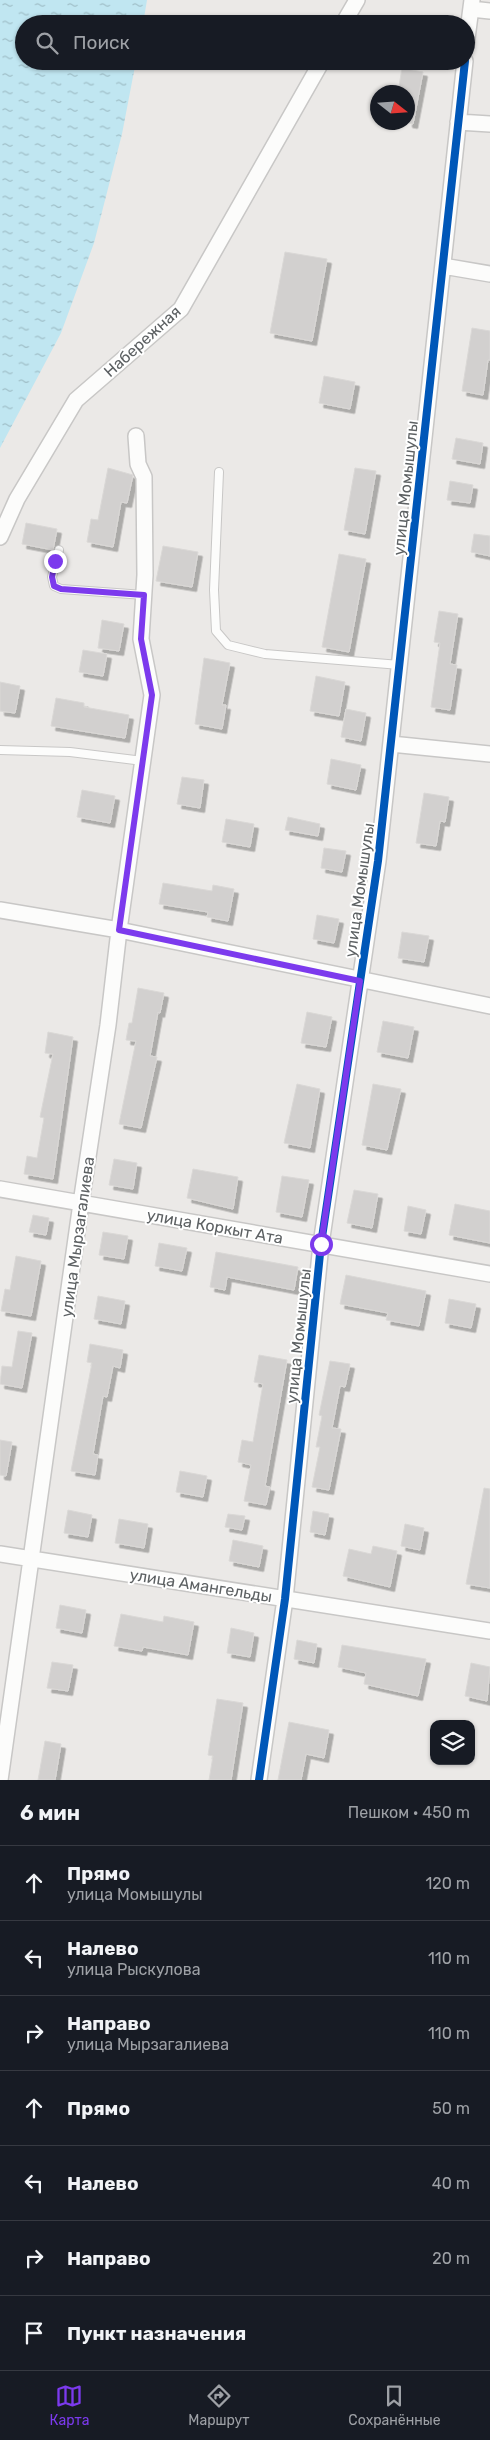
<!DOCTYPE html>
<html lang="ru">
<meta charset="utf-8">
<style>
:root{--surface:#171b24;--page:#242831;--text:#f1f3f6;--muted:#9ea1a6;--line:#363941;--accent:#7c3aed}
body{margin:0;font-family:Rubik,sans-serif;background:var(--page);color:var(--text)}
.controls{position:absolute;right:15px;bottom:15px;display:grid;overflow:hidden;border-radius:10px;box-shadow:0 1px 4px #0004}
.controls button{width:45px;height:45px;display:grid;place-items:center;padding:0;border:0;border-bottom:1px solid var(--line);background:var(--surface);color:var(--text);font:25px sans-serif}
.compass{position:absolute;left:370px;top:85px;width:45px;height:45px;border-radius:50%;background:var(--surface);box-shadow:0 1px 4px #0004;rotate:107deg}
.stop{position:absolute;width:15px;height:15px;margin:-11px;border:4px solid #7c3aed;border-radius:50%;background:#fff}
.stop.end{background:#7c3aed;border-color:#fff;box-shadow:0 1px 5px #0008}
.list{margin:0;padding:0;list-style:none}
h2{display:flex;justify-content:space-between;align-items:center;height:65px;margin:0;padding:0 20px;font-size:21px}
h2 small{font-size:16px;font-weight:400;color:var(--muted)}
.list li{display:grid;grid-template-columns:32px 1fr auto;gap:15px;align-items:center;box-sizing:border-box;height:75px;padding:0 20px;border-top:1px solid var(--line)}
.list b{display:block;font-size:19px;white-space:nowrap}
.list p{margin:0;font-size:16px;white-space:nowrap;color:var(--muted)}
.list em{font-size:16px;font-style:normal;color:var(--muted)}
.icon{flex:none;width:28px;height:28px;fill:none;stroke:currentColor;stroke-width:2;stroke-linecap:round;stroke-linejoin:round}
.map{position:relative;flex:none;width:490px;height:1780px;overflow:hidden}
.search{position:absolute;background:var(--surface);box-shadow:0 1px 4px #0004;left:15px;right:15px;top:15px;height:55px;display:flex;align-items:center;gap:12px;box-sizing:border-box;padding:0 18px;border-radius:28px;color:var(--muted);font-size:19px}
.sheet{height:590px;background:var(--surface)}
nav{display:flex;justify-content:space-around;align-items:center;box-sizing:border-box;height:70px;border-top:1px solid var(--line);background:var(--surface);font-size:14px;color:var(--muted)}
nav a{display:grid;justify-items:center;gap:2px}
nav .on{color:var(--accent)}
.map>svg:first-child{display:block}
</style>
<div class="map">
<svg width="490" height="1780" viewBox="0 0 490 1780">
<defs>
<pattern id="water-ripples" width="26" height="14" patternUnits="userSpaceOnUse" patternTransform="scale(1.25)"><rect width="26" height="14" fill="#c0e6f1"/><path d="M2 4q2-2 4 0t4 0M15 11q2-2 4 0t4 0" fill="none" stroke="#9fbec7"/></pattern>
<filter id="shadow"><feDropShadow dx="4.5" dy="4.5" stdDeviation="0" flood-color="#0004"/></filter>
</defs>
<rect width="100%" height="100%" fill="#ebe9e7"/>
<path fill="url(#water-ripples)" d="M 0,0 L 147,0 L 143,24 L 24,24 L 24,61 L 136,61 L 122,134 L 94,243 L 61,333 L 0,448 Z"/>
<path fill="#d2d0cf" stroke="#dad8d6" filter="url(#shadow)" d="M 402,68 L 423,72 L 413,124 L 408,123 L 408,92 L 398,92 Z
M 285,252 L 327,259 L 312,341 L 270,333 Z
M 472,328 L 490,331 L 490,360 L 488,360 L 483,395 L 462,391 Z
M 324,376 L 355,382 L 350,409 L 319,403 Z
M 456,438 L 483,443 L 480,464 L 452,459 Z
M 108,468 L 133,475 L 127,503 L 121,502 L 113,547 L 87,542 L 91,519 L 98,520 Z
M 355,468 L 376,471 L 365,534 L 344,530 Z
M 450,481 L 473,485 L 470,503 L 447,500 Z
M 26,523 L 57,529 L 53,550 L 22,544 Z
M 474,534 L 490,536 L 490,556 L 471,552 Z
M 163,546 L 198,552 L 192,587 L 156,581 Z
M 339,554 L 366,559 L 349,652 L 322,647 Z
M 439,611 L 458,614 L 450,664 L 457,665 L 450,710 L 431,707 L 440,643 L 434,642 Z
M 102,620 L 124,624 L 119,651 L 98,648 Z
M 83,650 L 107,654 L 103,676 L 79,672 Z
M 204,658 L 230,663 L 222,705 L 226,705 L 222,729 L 195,724 Z
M 316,676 L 345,682 L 339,716 L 310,711 Z
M 0,682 L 20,686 L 15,713 L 0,711 Z
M 56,698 L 84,703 L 84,707 L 129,715 L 125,738 L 51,726 Z
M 346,709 L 366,713 L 361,741 L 341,737 Z
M 331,759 L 361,765 L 356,790 L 327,784 Z
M 182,777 L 204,780 L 200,808 L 177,804 Z
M 82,790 L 115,796 L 110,823 L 77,817 Z
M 424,793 L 449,797 L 445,822 L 440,821 L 436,846 L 416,843 Z
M 288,817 L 320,824 L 318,836 L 285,830 Z
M 226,819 L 254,824 L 250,847 L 222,842 Z
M 324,848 L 346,851 L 342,872 L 321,868 Z
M 163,883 L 212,891 L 213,885 L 234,889 L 228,921 L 207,917 L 208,912 L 159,904 Z
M 317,915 L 339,919 L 334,943 L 313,939 Z
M 402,932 L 429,936 L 424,962 L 398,958 Z
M 138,988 L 164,993 L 160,1013 L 158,1012 L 150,1056 L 157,1057 L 141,1128 L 119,1124 L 136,1041 L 126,1040 L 129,1023 L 132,1023 Z
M 307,1012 L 332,1017 L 326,1047 L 301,1043 Z
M 383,1021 L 414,1027 L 408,1058 L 377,1052 Z
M 48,1032 L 73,1037 L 53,1179 L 24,1174 L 27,1156 L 37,1158 L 44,1118 L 40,1117 L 53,1054 L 45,1053 Z
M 297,1084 L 320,1089 L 310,1148 L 284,1143 Z
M 373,1084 L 401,1089 L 387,1150 L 362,1145 Z
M 114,1159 L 137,1163 L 133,1189 L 109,1185 Z
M 193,1169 L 238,1177 L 233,1209 L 187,1198 Z
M 282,1176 L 309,1180 L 302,1217 L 276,1212 Z
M 354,1190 L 378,1194 L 372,1228 L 347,1223 Z
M 455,1204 L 490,1211 L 490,1243 L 449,1235 Z
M 408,1206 L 426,1210 L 421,1234 L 404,1231 Z
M 33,1215 L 49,1218 L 46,1235 L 29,1232 Z
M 103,1232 L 128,1236 L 124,1259 L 99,1255 Z
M 159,1243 L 187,1248 L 182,1271 L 155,1266 Z
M 216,1252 L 298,1267 L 294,1290 L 227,1277 L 225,1290 L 210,1287 Z
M 16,1256 L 41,1261 L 31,1316 L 1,1311 L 5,1289 L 10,1290 Z
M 346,1275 L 426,1291 L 419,1326 L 386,1320 L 388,1313 L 340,1304 Z
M 98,1296 L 125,1301 L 121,1324 L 94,1319 Z
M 449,1299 L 476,1304 L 471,1328 L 445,1323 Z
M 18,1331 L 32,1333 L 22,1388 L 0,1384 L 2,1366 L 12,1367 Z
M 90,1344 L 123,1350 L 120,1368 L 113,1366 L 107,1397 L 103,1396 L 93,1454 L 98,1455 L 95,1475 L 71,1471 L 92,1363 L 87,1362 Z
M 259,1355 L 287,1360 L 265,1486 L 270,1487 L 266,1505 L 244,1501 L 251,1465 L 238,1462 L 242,1440 L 253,1442 L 263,1384 L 254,1382 Z
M 330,1361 L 350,1364 L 345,1387 L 340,1386 L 332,1428 L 341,1429 L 329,1490 L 312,1487 L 320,1447 L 316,1447 L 322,1416 L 319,1415 Z
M 0,1440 L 12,1442 L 6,1476 L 0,1475 Z
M 180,1471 L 207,1476 L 203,1497 L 176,1492 Z
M 484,1488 L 490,1489 L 490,1588 L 466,1584 Z
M 68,1510 L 92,1515 L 88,1537 L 64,1533 Z
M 313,1511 L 329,1514 L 325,1535 L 310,1532 Z
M 228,1514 L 245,1516 L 242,1530 L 225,1527 Z
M 119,1519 L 148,1524 L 144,1548 L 115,1543 Z
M 405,1524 L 424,1528 L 420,1550 L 401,1546 Z
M 233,1540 L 263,1546 L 259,1567 L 229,1561 Z
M 373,1546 L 397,1551 L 390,1587 L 343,1576 L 349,1549 L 371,1554 Z
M 60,1605 L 86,1610 L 82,1633 L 56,1628 Z
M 121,1614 L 163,1622 L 164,1616 L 194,1622 L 188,1655 L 143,1647 L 142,1651 L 114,1646 Z
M 231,1628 L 254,1633 L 250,1657 L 227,1653 Z
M 297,1640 L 317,1644 L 314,1663 L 294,1659 Z
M 342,1645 L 426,1659 L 418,1696 L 364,1684 L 366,1673 L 338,1667 Z
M 52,1662 L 73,1665 L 68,1691 L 47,1688 Z
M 471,1663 L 490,1667 L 487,1701 L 465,1696 Z
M 217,1699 L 243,1703 L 231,1780 L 209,1780 L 213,1756 L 208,1755 Z
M 289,1722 L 329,1730 L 324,1758 L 306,1754 L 301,1780 L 278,1780 Z
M 45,1741 L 61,1744 L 55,1780 L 38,1780 Z"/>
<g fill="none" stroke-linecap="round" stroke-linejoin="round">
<g stroke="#c8c7c6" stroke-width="10">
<path id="service" d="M 219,472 L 214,590 L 216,631 L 228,645 L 265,654 L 400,665
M 59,550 L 52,577 L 54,586 L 61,589 L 144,595
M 0,750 L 70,752 L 143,761"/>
</g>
<g stroke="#c8c7c6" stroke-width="18">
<path id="minor" d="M 471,9 L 490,11
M 343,24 L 357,0
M 466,46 L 472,0
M 458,122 L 490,124
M 443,266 L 490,274
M 0,537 L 17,499 L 76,400 L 181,309 L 322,61
M 391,744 L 490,754
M 0,910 L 119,930 L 490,1006
M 0,1189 L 490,1274
M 0,1554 L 490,1631
M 0,1780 L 81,1203 L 108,1025 L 119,930 L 152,695 L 141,639 L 145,575 L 144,477 L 138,464 L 136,436
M 259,1780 L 285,1599 L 321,1244 L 378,861 L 465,61"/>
</g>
<use href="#service" stroke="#fcfcfb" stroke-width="8"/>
<use href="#minor" stroke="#fcfcfb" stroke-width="15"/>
<g stroke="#fff" stroke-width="11">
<path id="cycleway" d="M 259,1780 L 285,1599 L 321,1244 L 378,861 L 465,61"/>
</g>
<use href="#cycleway" stroke="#0057b8" stroke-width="8"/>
</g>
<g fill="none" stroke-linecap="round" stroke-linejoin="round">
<path stroke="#7c3aed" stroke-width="6" d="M 55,561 L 52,577 L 54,586 L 61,589 L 144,595 L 141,639 L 152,695 L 119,930 L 360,981 L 321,1244"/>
</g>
<g text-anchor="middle" stroke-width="4" stroke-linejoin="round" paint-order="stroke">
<g font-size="16" fill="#5d6163" stroke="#fff">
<text transform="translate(142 341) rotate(-42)" y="6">Набережная</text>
<text transform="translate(405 488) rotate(-84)" y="6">улица Момышулы</text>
<text transform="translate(359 890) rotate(-82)" y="6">улица Момышулы</text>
<text transform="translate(215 1226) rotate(10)" y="6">улица Коркыт Ата</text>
<text transform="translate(77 1237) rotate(-82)" y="6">улица Мырзагалиева</text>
<text transform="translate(298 1336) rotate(-84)" y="6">улица Момышулы</text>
<text transform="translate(201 1585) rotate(9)" y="6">улица Амангельды</text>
</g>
</g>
</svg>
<div class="controls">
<button><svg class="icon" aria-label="layers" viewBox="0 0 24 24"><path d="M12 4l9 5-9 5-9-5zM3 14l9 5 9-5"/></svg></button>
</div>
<svg class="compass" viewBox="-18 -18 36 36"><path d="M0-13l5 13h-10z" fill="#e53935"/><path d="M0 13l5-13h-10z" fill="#9ea1a6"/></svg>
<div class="stop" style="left:321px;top:1244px"></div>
<div class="stop end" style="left:55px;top:561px"></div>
<div class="search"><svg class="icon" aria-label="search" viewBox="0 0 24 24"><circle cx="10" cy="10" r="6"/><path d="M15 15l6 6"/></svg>Поиск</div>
</div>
<section class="sheet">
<h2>6 мин<small>Пешком · 450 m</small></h2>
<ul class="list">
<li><svg class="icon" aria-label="ahead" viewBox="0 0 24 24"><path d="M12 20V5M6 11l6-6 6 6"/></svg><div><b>Прямо</b><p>улица Момышулы</p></div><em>120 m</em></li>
<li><svg class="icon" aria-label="left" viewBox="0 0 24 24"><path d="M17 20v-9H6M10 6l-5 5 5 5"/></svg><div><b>Налево</b><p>улица Рыскулова</p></div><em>110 m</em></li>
<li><svg class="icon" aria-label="right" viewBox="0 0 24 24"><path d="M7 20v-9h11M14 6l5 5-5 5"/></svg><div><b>Направо</b><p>улица Мырзагалиева</p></div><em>110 m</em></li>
<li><svg class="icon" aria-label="ahead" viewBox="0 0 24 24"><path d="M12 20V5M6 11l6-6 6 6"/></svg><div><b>Прямо</b></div><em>50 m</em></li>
<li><svg class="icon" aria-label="left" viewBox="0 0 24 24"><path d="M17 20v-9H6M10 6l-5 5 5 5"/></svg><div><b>Налево</b></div><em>40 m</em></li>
<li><svg class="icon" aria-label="right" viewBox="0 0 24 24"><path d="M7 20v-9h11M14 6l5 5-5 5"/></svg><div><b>Направо</b></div><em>20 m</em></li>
<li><svg class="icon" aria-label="arrive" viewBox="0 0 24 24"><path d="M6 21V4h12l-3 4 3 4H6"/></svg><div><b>Пункт назначения</b></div></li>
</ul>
</section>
<nav>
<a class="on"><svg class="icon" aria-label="map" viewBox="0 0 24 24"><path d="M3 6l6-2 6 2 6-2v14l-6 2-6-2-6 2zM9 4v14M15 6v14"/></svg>Карта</a>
<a><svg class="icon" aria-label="directions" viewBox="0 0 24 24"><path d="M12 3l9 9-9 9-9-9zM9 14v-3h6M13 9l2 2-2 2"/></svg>Маршрут</a>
<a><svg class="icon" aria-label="saved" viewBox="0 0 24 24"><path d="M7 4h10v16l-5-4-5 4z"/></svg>Сохранённые</a>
</nav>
